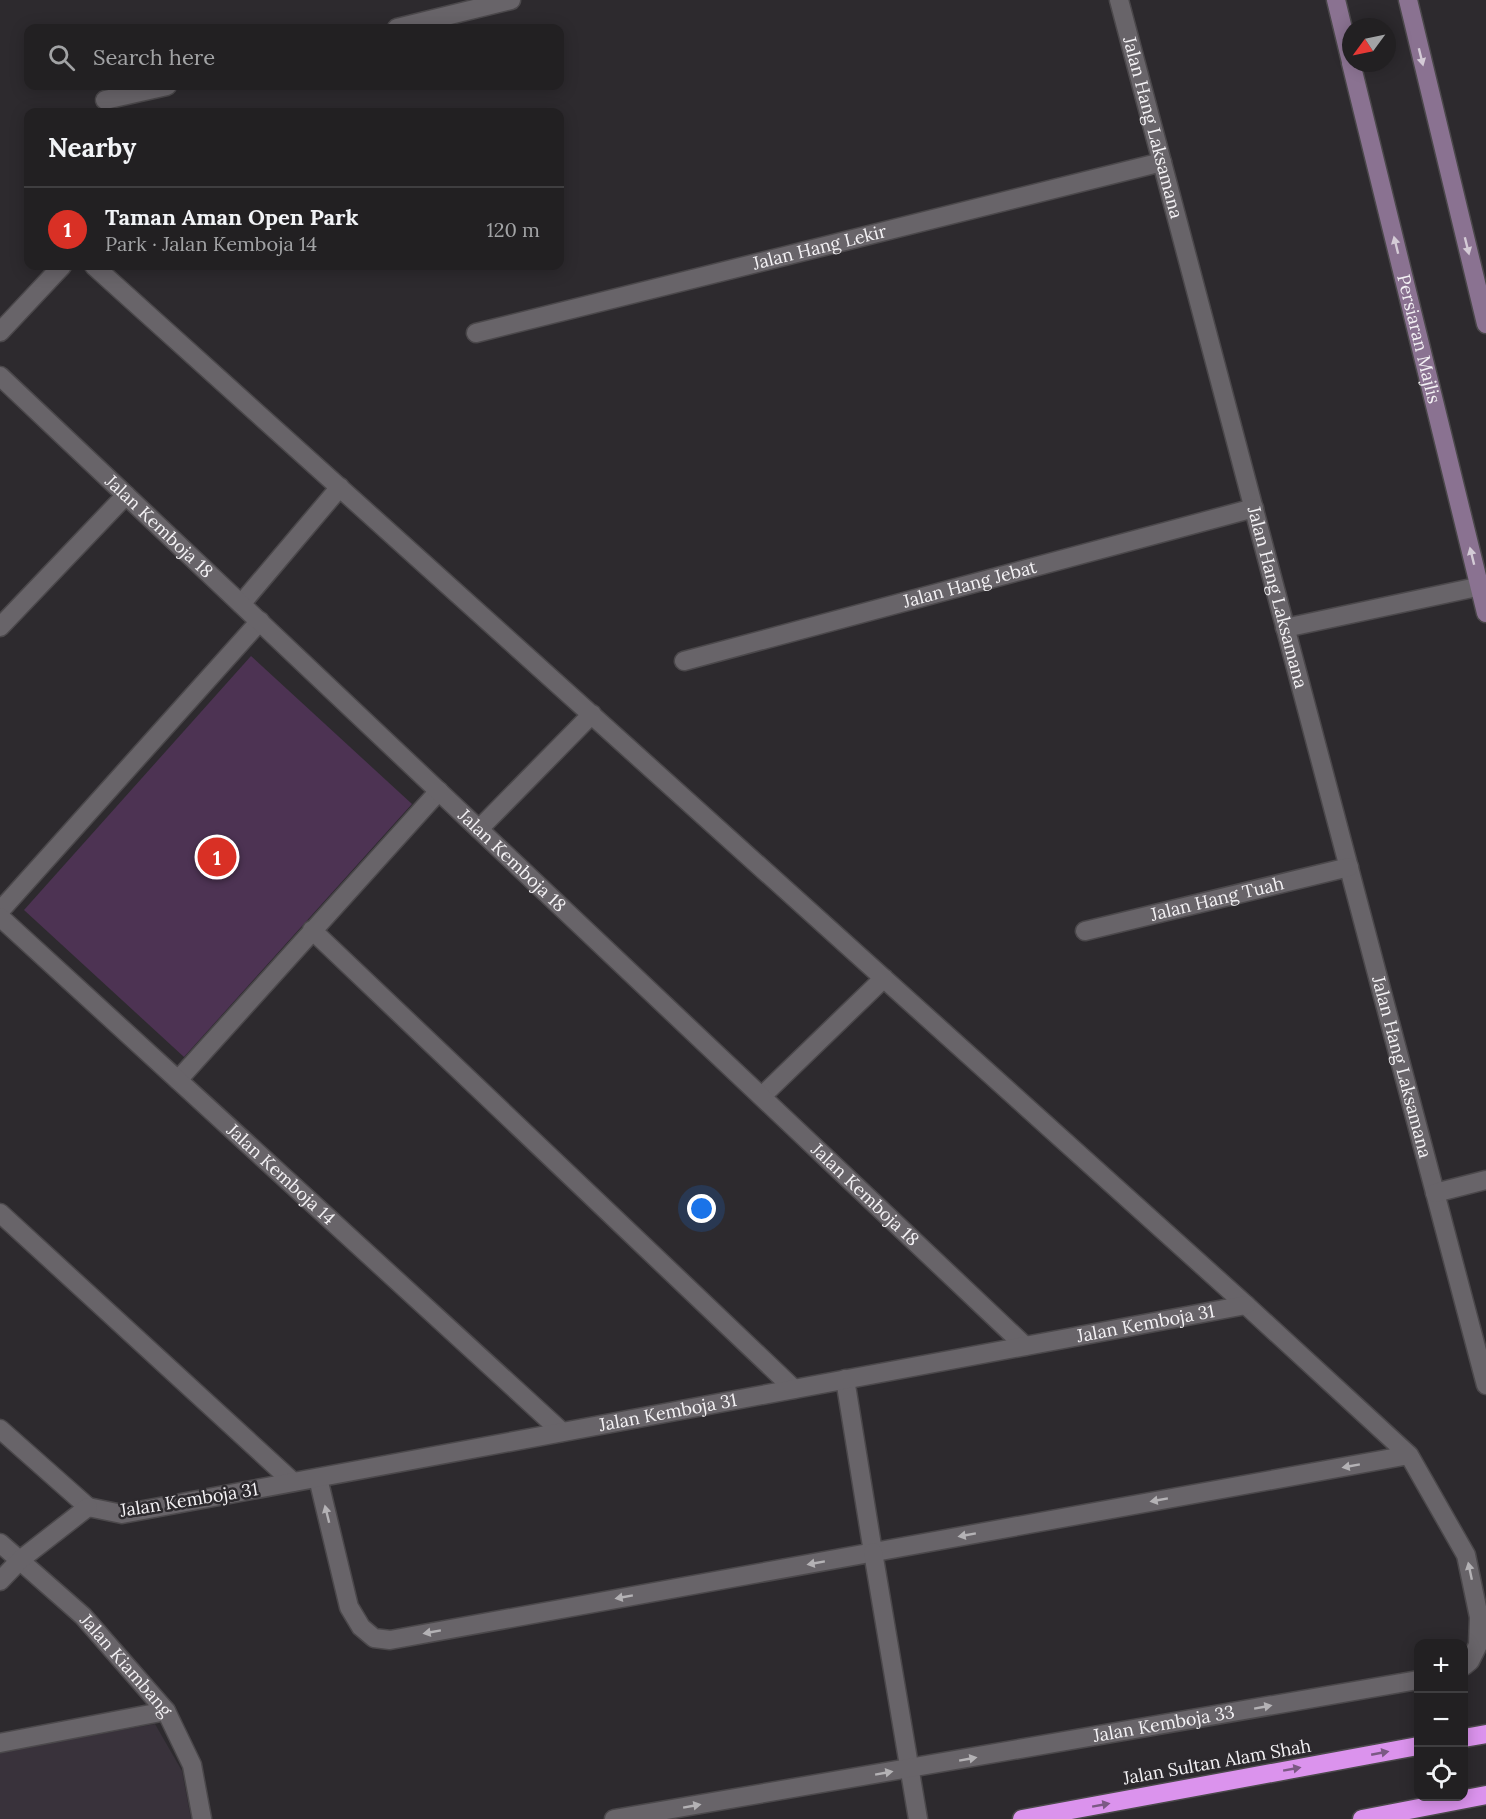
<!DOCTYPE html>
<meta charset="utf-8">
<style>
:root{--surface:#222022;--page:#2e2d2f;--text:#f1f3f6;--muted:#a2a3a5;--line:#3f3e40;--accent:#d93025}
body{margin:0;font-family:Lora,serif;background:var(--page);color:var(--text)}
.controls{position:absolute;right:18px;bottom:18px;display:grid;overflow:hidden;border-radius:12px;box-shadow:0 3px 15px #0003}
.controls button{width:54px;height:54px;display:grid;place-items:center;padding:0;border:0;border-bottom:2px solid var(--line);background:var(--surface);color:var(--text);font:30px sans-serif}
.compass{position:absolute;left:1342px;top:18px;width:54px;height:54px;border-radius:50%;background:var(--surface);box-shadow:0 3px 15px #0003;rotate:237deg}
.you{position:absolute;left:702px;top:1209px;width:21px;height:21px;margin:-15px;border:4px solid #fff;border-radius:50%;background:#1a73e8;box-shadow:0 0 0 9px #1a73e833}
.badge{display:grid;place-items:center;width:39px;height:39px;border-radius:50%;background:var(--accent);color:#fff;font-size:20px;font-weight:700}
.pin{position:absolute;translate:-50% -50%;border:3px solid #fff;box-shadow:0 2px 6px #0006}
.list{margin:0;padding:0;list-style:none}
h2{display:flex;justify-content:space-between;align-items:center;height:78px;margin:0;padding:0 24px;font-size:26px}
h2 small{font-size:20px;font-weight:400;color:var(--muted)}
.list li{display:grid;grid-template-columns:39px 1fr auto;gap:18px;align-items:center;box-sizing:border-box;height:84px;padding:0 24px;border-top:2px solid var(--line)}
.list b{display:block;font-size:22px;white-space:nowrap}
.list p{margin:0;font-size:20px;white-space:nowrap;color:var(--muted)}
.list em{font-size:20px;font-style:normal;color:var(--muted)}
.icon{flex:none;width:33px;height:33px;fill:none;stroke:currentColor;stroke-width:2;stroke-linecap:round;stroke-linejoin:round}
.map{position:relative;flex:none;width:1486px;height:1819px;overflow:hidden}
.search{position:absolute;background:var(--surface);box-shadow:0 3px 15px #0003;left:24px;top:24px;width:540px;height:66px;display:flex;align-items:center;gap:15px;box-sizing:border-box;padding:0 21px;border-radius:12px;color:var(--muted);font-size:22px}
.panel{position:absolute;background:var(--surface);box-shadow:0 3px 15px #0003;left:24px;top:108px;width:540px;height:162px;border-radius:12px}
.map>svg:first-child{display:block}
</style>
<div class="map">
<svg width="1486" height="1819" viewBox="0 0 1486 1819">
<rect width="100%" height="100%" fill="#2d2a2e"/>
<path fill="#39323b" d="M 155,1724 L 182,1771 L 191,1819 L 0,1819 L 0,1752 Z"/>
<path fill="#4d3353" d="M 251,656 L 412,804 L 184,1057 L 24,910 Z"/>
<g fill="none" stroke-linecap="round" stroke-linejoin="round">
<g stroke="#4b484b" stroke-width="21">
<path id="lane" d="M 94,266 L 1246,1305 L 1409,1455 L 1466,1555 L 1479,1617 L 1478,1645 L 1470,1661 L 1464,1666
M 0,332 L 62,266
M 241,604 L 340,487
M 479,829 L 592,714
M 0,911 L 260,621
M 312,930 L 794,1389
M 178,1080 L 439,791
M 762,1096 L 884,978
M 0,1213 L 293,1482
M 845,1379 L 873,1552
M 318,1478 L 349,1607 L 361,1627 L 374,1638 L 390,1640 L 1409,1455
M 0,1743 L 166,1711"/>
</g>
<g stroke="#4b484b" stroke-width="21">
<g id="street">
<path id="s1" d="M 1119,0 L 1486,1385"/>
<path d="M 397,28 L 511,0"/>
<path d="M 105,100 L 167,86"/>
<path id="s2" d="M 476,333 L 1162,162"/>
<path id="s3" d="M 0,376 L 1025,1346"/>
<path d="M 0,627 L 126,495"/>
<path d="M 1285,628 L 1486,585"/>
<path id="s4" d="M 684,661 L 1254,508"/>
<path id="s5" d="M 0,917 L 562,1432"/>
<path id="s6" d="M 1085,931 L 1349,867"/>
<path d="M 1435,1193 L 1486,1180"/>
<path d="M 0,1429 L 88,1507"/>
<path id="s7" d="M 88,1507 L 122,1514 L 1246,1305"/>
<path id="s8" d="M 0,1543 L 83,1616 L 166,1711 L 192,1765 L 202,1819"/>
<path d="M 873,1552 L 918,1819"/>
<path d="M 0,1581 L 20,1560 L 88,1507"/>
<path id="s9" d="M 614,1819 L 1418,1680"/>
</g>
</g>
<g stroke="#4b484b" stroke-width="21">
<g id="secondary">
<path d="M 1336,0 L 1351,62"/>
<path d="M 1408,0 L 1486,324"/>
<path id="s10" d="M 1351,63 L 1486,613"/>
</g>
</g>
<g stroke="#4b484b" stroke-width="21">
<path id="highway" d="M 1464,1738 L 1486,1734
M 1022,1819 L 1418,1746
M 1362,1819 L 1486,1795"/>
</g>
<use href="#lane" stroke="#686469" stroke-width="18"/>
<use href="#street" stroke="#686469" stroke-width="18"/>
<use href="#secondary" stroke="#8a7291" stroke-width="18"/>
<use href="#highway" stroke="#db93ed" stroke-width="18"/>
</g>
<defs><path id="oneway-solid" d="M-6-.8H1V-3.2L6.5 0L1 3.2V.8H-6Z" transform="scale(1.5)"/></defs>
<g fill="#d4cbd6">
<use href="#oneway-solid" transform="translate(1421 57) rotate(76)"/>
<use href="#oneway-solid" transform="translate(1396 245) rotate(-104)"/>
<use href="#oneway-solid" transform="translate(1467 246) rotate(76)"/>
<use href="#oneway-solid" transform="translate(1472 556) rotate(-104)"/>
</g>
<g fill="#b4b2b5">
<use href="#oneway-solid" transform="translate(1351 1466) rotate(170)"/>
<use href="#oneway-solid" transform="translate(1159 1500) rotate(170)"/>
<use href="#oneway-solid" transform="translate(327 1514) rotate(-104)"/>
<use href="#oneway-solid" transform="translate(967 1535) rotate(170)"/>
<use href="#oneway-solid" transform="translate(816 1563) rotate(170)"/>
<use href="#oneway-solid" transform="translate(1470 1571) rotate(-102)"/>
<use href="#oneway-solid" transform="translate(624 1597) rotate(170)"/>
<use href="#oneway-solid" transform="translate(432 1632) rotate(170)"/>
<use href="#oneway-solid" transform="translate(1263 1707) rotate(-10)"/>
<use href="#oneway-solid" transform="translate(968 1759) rotate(-10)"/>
<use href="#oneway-solid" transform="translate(884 1773) rotate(-10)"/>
<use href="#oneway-solid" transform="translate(692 1806) rotate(-10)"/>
</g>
<g fill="#7b5984">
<use href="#oneway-solid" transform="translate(1380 1753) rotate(-11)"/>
<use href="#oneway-solid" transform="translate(1292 1769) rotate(-10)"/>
<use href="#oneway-solid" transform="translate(1101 1805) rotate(-10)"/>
</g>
<g text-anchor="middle" stroke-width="5" stroke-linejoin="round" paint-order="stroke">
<g font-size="18" fill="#f3f1f4" stroke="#2d2a2e">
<text dy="6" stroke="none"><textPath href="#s1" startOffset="132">Jalan Hang Laksamana</textPath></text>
<text dy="6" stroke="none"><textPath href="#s2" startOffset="354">Jalan Hang Lekir</textPath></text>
<text dy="6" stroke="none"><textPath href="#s10" startOffset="284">Persiaran Majlis</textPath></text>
<text dy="6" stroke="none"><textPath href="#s3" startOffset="219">Jalan Kemboja 18</textPath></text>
<text dy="6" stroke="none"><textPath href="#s4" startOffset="296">Jalan Hang Jebat</textPath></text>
<text dy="6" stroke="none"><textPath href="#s1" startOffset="618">Jalan Hang Laksamana</textPath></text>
<text dy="6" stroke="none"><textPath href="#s3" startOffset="705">Jalan Kemboja 18</textPath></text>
<text dy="6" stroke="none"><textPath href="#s6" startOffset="136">Jalan Hang Tuah</textPath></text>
<text dy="6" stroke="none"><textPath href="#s1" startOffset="1104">Jalan Hang Laksamana</textPath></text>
<text dy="6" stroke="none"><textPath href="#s5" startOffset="381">Jalan Kemboja 14</textPath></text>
<text dy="6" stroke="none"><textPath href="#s3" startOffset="1191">Jalan Kemboja 18</textPath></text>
<text dy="6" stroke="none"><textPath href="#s7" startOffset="1076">Jalan Kemboja 31</textPath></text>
<text dy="6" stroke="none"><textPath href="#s7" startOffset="590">Jalan Kemboja 31</textPath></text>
<text transform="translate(189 1500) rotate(-9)" y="6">Jalan Kemboja 31</text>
<text dy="6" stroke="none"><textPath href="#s8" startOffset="176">Jalan Kiambang</textPath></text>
<text dy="6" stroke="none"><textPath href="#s9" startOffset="558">Jalan Kemboja 33</textPath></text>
<text transform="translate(1217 1762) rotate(-10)" y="6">Jalan Sultan Alam Shah</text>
</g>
</g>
</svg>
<div class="controls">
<button>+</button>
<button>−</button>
<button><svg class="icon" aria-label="locate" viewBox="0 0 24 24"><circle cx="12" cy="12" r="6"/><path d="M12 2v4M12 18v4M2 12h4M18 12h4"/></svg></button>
</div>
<svg class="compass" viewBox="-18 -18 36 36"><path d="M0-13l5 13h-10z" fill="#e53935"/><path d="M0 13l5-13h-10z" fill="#a2a3a5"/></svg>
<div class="you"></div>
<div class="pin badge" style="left:217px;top:857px">1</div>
<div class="search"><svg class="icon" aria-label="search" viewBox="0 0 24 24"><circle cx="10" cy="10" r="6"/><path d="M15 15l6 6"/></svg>Search here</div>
<section class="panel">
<h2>Nearby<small></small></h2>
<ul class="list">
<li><span class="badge">1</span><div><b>Taman Aman Open Park</b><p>Park · Jalan Kemboja 14</p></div><em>120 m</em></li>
</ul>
</section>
</div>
